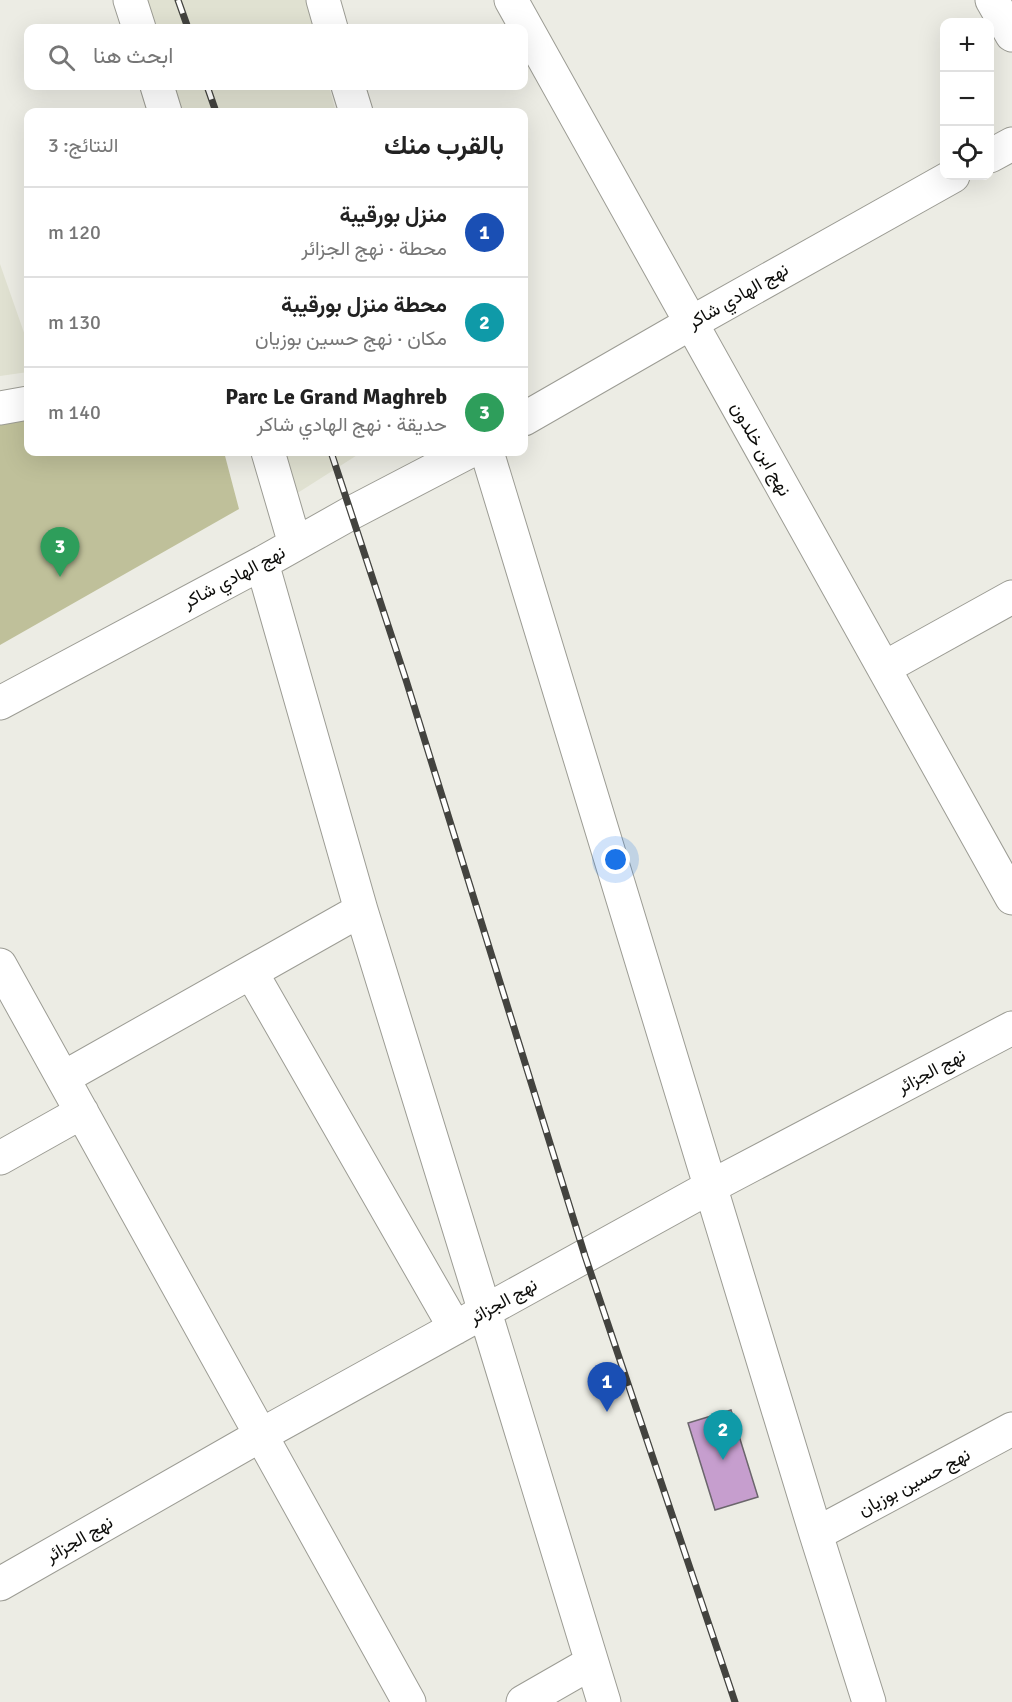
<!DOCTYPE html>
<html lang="ar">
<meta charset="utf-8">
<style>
:root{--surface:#fff;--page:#f6f6f6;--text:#222;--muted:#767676;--line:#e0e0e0;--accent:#d93025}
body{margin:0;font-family:Signika,Vazirmatn,sans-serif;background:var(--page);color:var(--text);direction:rtl}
.controls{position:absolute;right:18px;top:18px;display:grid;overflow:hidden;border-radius:12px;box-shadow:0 6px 24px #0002}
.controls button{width:54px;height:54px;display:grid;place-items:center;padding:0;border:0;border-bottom:2px solid var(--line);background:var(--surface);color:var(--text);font:30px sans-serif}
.you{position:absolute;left:616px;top:860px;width:21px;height:21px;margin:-15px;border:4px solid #fff;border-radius:50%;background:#1a73e8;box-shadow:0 0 0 9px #1a73e833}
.badge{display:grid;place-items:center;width:39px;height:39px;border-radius:50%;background:var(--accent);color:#fff;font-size:20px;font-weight:700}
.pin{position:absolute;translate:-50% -50px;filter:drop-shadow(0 2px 3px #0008)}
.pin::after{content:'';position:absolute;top:32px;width:21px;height:18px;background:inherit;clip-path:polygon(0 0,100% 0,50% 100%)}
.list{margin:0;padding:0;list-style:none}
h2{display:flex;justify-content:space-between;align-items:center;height:78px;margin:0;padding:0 24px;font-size:26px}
h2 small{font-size:20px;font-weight:400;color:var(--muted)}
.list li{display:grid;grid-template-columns:39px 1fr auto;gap:18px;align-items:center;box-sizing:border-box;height:90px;padding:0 24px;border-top:2px solid var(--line)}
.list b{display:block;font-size:22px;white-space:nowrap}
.list p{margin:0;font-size:20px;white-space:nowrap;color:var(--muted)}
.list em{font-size:20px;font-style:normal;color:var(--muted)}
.icon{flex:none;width:33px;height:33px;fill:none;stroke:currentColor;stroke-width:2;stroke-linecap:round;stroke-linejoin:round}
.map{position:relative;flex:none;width:1012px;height:1702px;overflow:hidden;direction:ltr}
.search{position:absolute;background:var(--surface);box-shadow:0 6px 24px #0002;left:24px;top:24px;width:504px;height:66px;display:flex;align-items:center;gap:15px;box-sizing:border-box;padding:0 21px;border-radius:12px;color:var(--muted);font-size:22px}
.panel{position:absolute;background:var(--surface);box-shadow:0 6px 24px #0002;left:24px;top:108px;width:504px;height:348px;border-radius:12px;direction:rtl}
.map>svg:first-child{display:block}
</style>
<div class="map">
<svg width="1012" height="1702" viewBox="0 0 1012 1702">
<rect width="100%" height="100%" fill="#ecece4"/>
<path fill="#e0e1d1" d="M 142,0 L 308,0 L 315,28 L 150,28 Z
M 168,86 L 329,86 L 336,112 L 177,112 Z
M 0,264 L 28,344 L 28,372 L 0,376 Z
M 283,452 L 362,452 L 296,494 Z"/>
<path fill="#bfc09a" d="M 28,406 L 28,452 L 224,452 L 239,509 L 0,645 L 0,410 Z"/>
<path fill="#c69ece" stroke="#6b666c" stroke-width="1.5" d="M 731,1410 L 758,1497 L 715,1510 L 688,1423 Z"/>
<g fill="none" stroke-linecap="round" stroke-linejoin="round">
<g stroke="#9c9c94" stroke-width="35">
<path id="minor" d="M 130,0 L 139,28
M 323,0 L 331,28
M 511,0 L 1012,898
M 992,0 L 1012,35
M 157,86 L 165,112
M 348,86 L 356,112
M 990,156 L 1012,144
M 0,408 L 28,403
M 524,419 L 691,323 L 953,176
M 268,452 L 295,544
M 487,452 L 816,1534 L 869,1702
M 262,563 L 361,910 L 485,1312 L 604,1702
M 884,668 L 1012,597
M 0,703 L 262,563 L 351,513 L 468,452
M 0,965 L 409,1702
M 251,972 L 455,1328
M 63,1078 L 361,910
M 0,1158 L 82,1112
M 816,1534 L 1012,1429
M 0,1584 L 261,1435 L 710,1187 L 1012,1028
M 523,1702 L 591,1663"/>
</g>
<use href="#minor" stroke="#fff" stroke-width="33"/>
<g stroke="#43433f" stroke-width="7">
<path id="rail" d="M 178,0 L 188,28
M 207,86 L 216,112
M 331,452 L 406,680 L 585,1256 L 735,1702"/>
</g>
<use href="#rail" stroke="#fffffe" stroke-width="4.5" stroke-dasharray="14" stroke-linecap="butt"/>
</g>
<g text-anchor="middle" stroke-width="4.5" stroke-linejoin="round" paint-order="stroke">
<g font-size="18" fill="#0c0c0a" stroke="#fffffe">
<text transform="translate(738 296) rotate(-30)" y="6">نهج الهادي شاكر</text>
<text transform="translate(761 449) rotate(61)" y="6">نهج ابن خلدون</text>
<text transform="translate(234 577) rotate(-28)" y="6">نهج الهادي شاكر</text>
<text transform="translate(931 1071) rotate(-28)" y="6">نهج الجزائر</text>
<text transform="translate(503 1301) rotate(-29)" y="6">نهج الجزائر</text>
<text transform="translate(914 1482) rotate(-28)" y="6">نهج حسين بوزيان</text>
<text transform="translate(79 1539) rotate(-30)" y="6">نهج الجزائر</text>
</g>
</g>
</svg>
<div class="controls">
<button>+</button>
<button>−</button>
<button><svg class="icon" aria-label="locate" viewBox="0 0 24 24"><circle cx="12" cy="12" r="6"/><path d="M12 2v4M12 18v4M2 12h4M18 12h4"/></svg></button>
</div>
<div class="you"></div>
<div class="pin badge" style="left:607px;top:1412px;background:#1a4fb4">1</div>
<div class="pin badge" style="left:723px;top:1460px;background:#0f9aa8">2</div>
<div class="pin badge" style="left:60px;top:577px;background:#2e9e5b">3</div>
<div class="search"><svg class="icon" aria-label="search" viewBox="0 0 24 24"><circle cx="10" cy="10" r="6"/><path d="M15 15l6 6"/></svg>ابحث هنا</div>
<section class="panel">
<h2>بالقرب منك<small>النتائج: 3</small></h2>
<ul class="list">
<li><span class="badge" style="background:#1a4fb4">1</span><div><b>منزل بورقيبة</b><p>محطة · نهج الجزائر</p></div><em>120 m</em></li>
<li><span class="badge" style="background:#0f9aa8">2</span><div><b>محطة منزل بورقيبة</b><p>مكان · نهج حسين بوزيان</p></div><em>130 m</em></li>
<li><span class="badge" style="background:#2e9e5b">3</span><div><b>Parc Le Grand Maghreb</b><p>حديقة · نهج الهادي شاكر</p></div><em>140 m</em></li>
</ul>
</section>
</div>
